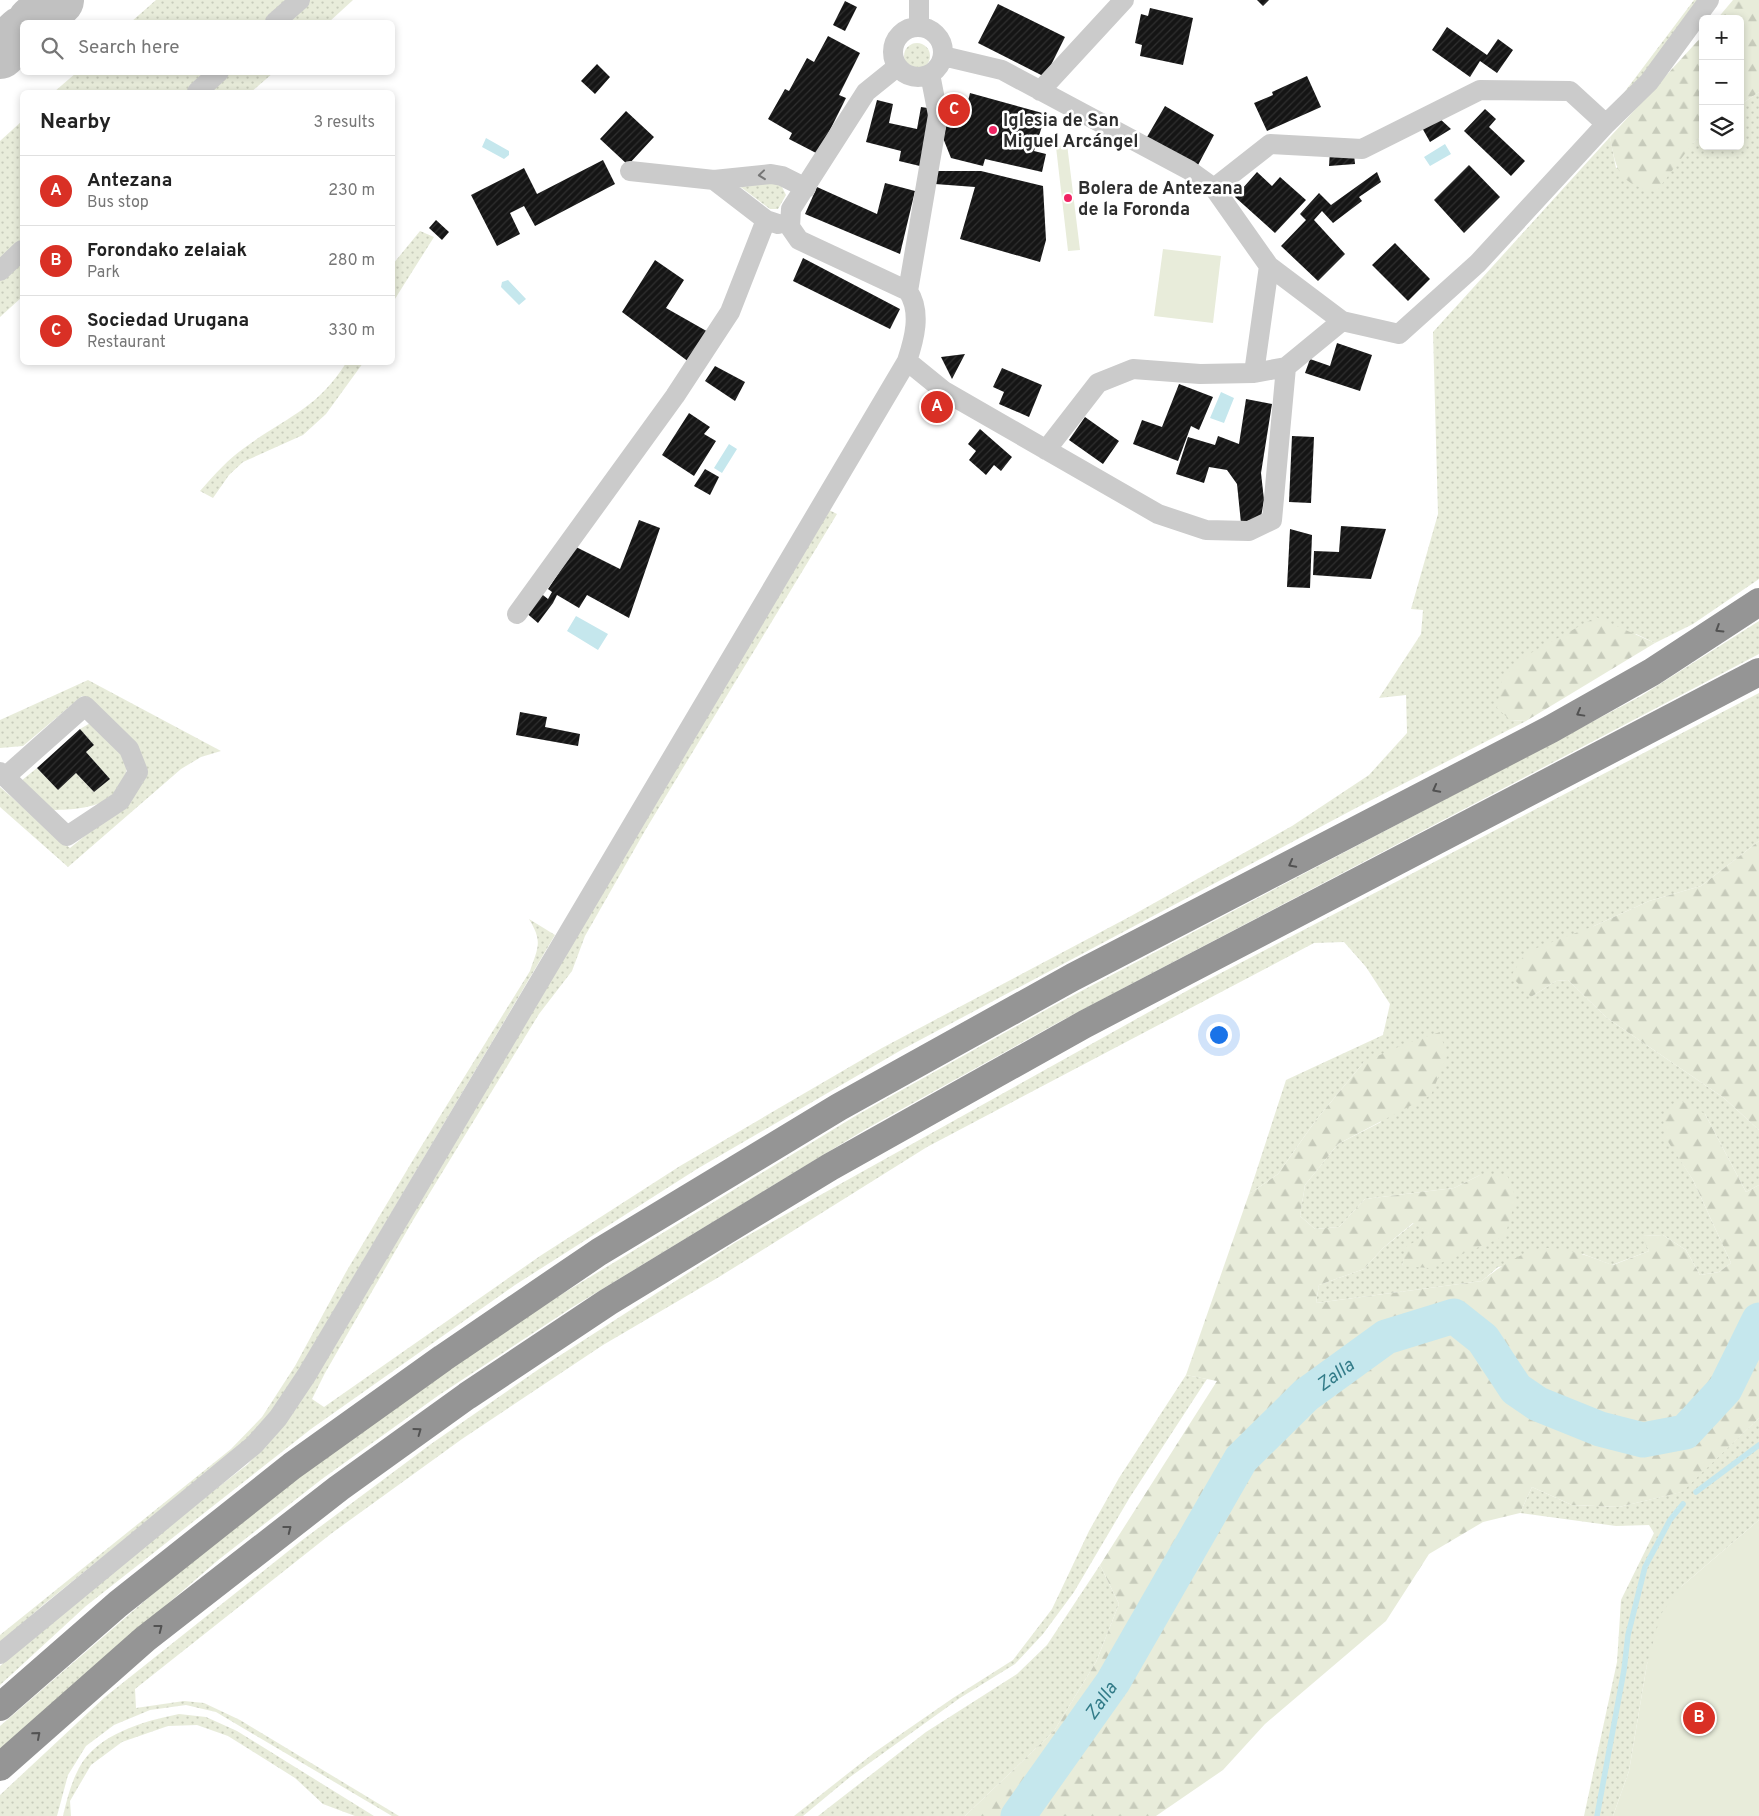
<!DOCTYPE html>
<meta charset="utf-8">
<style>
:root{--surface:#fff;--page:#f6f6f6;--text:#222;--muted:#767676;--line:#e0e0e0;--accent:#d93025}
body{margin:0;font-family:Overpass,sans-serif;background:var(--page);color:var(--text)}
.controls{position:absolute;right:15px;top:15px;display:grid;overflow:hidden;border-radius:8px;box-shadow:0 2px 8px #0003}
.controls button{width:45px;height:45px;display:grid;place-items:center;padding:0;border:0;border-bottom:1px solid var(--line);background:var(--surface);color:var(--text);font:25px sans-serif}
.you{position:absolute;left:1218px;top:1034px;width:18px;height:18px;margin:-12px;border:4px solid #fff;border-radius:50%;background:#1a73e8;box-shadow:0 0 0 8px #1a73e833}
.badge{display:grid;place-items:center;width:32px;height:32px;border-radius:50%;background:var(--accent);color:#fff;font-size:16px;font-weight:700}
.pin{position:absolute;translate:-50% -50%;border:2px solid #fff;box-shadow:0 1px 5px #0006}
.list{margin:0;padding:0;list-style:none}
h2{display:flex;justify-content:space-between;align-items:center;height:65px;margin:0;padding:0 20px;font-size:21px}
h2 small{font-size:16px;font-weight:400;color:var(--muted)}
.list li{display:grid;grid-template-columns:32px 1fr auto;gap:15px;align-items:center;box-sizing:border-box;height:70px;padding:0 20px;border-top:1px solid var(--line)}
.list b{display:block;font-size:19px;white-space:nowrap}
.list p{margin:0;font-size:16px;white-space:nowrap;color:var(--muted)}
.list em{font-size:16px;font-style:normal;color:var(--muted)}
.icon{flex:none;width:28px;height:28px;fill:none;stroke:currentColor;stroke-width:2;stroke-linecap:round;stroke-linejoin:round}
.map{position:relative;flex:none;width:1759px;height:1816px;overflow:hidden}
.search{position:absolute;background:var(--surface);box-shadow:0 2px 8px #0003;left:20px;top:20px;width:375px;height:55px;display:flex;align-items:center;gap:12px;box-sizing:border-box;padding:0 18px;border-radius:8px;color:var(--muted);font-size:19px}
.panel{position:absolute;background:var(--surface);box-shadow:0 2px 8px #0003;left:20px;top:90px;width:375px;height:275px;border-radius:8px}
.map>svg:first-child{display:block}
</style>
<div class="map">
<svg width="1759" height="1816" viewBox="0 0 1759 1816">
<defs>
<pattern id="grass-dots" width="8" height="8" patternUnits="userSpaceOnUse" patternTransform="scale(1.25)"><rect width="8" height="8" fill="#e8ecda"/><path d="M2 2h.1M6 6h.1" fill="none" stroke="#c7cbbb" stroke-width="1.8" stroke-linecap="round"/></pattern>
<pattern id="forest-firs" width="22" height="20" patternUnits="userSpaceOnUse" patternTransform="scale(1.25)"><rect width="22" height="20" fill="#e8ecda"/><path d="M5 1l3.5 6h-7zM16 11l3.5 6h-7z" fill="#c7cbbb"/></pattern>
<pattern id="building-hatch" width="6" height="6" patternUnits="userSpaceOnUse" patternTransform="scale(1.25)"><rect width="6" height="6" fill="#151515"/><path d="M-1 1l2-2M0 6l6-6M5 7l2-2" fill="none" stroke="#2f2f2f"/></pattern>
</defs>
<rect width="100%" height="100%" fill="#fff"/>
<path fill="url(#grass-dots)" d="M 156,0 L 292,0 L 267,22 L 131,22 Z
M 308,0 L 353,0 L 329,22 L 283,22 Z
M 1694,0 L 1703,0 L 1661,57 L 1620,98 Z
M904 56a13 13 0 1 1 26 0a13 13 0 1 1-26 0Z
M 76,73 L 212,73 L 190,92 L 54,92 Z
M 228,73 L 273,73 L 251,92 L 206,92 Z
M 1759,92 L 1759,579 L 1693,624 L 1655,643 L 1636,634 L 1510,720 L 1526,721 L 1356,808 L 903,1049 L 697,1169 L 515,1285 L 311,1429 L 86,1606 L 0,1685 L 0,1666 L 78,1596 L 248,1464 L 290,1415 L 829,510 L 837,514 L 646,829 L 585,936 L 572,971 L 539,1014 L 412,1222 L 325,1373 L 312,1399 L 324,1407 L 540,1256 L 680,1166 L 882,1048 L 1131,916 L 1292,826 L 1369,775 L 1407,733 L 1406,695 L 1379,698 L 1421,634 L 1423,610 L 1411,609 L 1438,514 L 1433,332 L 1610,137 L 1616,168 L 1693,143 L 1703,135 L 1703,146 L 1740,146 L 1740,105 Z
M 22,121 L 22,242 L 0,262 L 0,141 Z
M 773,180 L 782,187 L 786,195 L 778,209 L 770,209 L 738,185 Z
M 420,231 L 434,237 L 393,302 L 393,264 Z
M 22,258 L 22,297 L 0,317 L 0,278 Z
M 346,363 L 363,363 L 326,414 L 303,435 L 243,462 L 229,475 L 213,498 L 200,491 C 215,474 229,458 247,446 C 288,416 317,409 346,363 Z
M 1759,621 L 1759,654 L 1059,1022 L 866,1129 L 571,1308 L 439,1395 L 322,1479 L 217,1561 L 0,1749 L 0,1726 L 206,1548 L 312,1466 L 429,1381 L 562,1294 L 857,1115 L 1051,1007 L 1641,696 Z
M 88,680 L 221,751 L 201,757 L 181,769 L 68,867 L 0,807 L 0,787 L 70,848 L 132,797 L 136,748 L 82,696 L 23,746 L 0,748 L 0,720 Z
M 1759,693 L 1759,841 L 1701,886 L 1649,901 L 1594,926 L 1531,997 L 1556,981 L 1568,980 L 1607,1018 L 1724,1098 L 1759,1130 L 1759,1185 L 1746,1192 L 1705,1114 L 1666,1137 L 1693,1180 L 1731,1263 L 1719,1272 L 1700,1275 L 1686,1250 L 1663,1235 L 1643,1236 L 1649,1251 L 1612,1265 L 1583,1254 L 1498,1267 L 1482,1281 L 1316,1303 L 1319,1285 L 1364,1269 L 1383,1248 L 1414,1223 L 1430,1233 L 1407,1247 L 1402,1266 L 1480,1175 L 1454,1188 L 1365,1199 L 1339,1227 L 1315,1229 L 1300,1216 L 1305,1185 L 1338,1144 L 1381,1122 L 1364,1062 L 1316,1120 L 1278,1174 L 1249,1194 L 1286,1080 L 1383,1035 L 1390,1004 L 1366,967 L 1344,942 L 1314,943 L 927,1147 L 719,1277 L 603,1345 L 462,1439 L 332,1533 L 135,1689 L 136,1708 L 184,1701 L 204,1703 L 240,1720 L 399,1816 L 392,1816 L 216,1712 L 186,1705 L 150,1710 L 114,1725 L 86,1746 L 68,1775 L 57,1816 L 0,1816 L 0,1795 L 105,1697 L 301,1541 L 431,1444 L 539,1369 L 736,1242 L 1192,988 Z
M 92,722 L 127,756 C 130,804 89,810 50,810 L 21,781 L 37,768 L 58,790 L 76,773 L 94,792 L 110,779 L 86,752 L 94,745 L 80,729 Z
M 529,919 L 555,935 L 284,1395 L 253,1436 L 43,1605 L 0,1644 L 0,1635 L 231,1449 L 262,1417 L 295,1366 L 346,1272 L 419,1150 L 530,971 C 538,947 543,942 529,919 Z
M 1186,1375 L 1207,1379 L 1130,1497 L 1074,1592 L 1043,1634 L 1015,1664 L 960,1698 L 850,1777 L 803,1816 L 794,1816 L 875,1752 L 953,1698 L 1013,1660 L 1052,1609 L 1089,1531 L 1119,1478 Z
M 1759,1418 L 1759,1520 L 1682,1586 L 1647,1664 L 1629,1771 L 1613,1816 L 1584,1816 L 1617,1662 L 1621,1600 L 1654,1533 L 1649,1525 L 1616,1526 L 1520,1513 L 1532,1487 L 1572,1505 L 1619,1507 L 1681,1492 Z
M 1100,1565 L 1119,1604 L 1096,1662 L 1054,1731 L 965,1816 L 818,1816 L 926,1732 L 1017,1674 L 1047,1645 Z
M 179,1714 L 206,1717 L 237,1731 L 374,1816 L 355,1816 L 323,1804 L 295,1778 L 228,1736 L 197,1725 L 168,1726 L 122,1742 L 91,1765 L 70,1801 L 71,1816 L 63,1816 C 67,1799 71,1783 79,1768 C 97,1734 144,1721 179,1714 Z"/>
<path fill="url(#forest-firs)" d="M 1733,0 L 1759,0 L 1759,92 L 1740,105 L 1740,19 L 1717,19 Z
M 1703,35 L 1703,135 L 1693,143 L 1656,192 C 1619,184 1616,171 1610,137 Z
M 1596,617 L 1655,643 L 1526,721 L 1510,720 L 1497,708 L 1502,678 L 1529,654 Z
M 1759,841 L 1759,1130 L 1724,1098 L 1607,1018 L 1568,980 L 1556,981 L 1531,997 L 1511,976 L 1526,952 L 1594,926 L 1649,901 L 1701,886 Z
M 1440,1032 L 1447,1056 L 1431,1095 L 1338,1144 L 1305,1185 L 1300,1216 L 1315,1229 L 1339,1227 L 1365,1199 L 1454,1188 L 1480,1175 L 1507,1175 L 1516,1198 L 1505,1236 L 1429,1268 L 1402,1266 L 1406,1247 L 1429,1233 L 1413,1223 L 1383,1248 L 1364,1269 L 1319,1285 L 1316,1303 L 1482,1281 C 1495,1270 1526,1249 1544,1248 C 1567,1247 1591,1257 1613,1265 L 1649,1251 L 1642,1236 L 1663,1235 L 1686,1250 L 1700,1275 L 1719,1272 L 1731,1263 L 1693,1180 L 1665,1137 L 1663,1115 L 1678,1099 L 1705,1114 L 1746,1192 L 1759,1185 L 1759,1418 L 1682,1492 L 1619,1507 L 1572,1505 L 1532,1487 L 1520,1513 L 1483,1522 L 1429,1554 L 1386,1621 L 1265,1724 L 1223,1770 L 1156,1816 L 965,1816 L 1054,1731 L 1096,1662 L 1119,1604 L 1100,1565 L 1217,1381 L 1186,1375 L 1249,1194 L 1278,1174 L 1316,1120 L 1364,1062 L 1405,1044 Z"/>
<path fill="#e8ecda" d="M 1067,144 L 1080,250 L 1068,251 L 1056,147 Z
M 1163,249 L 1221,256 L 1213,323 L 1154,316 Z
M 1759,1520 L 1759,1816 L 1613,1816 L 1629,1771 L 1647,1664 L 1661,1614 L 1682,1586 Z"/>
<path fill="#c5e7ed" d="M 486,138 L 509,151 L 509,155 L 504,159 L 482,147 Z
M 1445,144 L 1451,154 L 1430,166 L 1424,157 Z
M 508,280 L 526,299 L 519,305 L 501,287 L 502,282 Z
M 1221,392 L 1234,398 L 1224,423 L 1210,418 Z
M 729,444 L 737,449 L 722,473 L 714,468 Z
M 576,616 L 608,634 L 598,650 L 567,631 Z"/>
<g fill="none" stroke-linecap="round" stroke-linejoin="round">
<path stroke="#c5e7ed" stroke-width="5.5" d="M 1696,1492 L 1759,1445
M 1597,1816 L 1624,1670 L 1628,1635 L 1645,1567 L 1670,1520 L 1683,1504"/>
<path stroke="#c5e7ed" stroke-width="35" id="s1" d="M 1018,1816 L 1113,1682 L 1241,1459 L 1306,1395 L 1386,1337 L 1454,1316 L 1483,1339 L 1516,1389 L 1538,1404 L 1600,1429 L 1643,1440 L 1685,1432 L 1725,1389 L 1759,1320"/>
<path stroke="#c1c1c1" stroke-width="52" d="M 33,22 L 58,0
M 0,53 L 22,32"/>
</g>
<path fill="url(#building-hatch)" d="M 1257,0 L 1269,0 L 1263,6 Z
M 845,1 L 857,7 L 845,31 L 833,25 Z
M 998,4 L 1065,37 L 1045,77 L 978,43 Z
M 1150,8 L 1193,18 L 1183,65 L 1140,56 L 1142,45 L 1135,43 L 1141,14 L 1148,16 Z
M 1447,27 L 1487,55 L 1498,39 L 1513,50 L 1497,73 L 1480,61 L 1470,77 L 1432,50 Z
M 828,36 L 860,53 L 839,95 L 846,98 L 818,154 L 789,139 L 792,133 L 768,119 L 785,89 L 789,91 L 807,58 L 814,62 Z
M 597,64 L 610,77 L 595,94 L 581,81 Z
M 1307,76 L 1321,107 L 1267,131 L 1254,103 L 1273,95 L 1272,92 Z
M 970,93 L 1046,114 L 1034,151 L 1046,154 L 1042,172 L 985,159 L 983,166 L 951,158 L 943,138 L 948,120 L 945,120 L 941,106 L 950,96 L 962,100 L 967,105 Z
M 877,100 L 893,104 L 889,123 L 917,129 L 921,107 L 934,109 L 924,167 L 899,161 L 901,151 L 866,142 Z
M 1165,106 L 1214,135 L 1198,165 L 1147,137 Z
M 1485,109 L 1496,119 L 1489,127 L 1525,161 L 1511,176 L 1464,131 Z
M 626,111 L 654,137 L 628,165 L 600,139 Z
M 1439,118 L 1451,129 L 1430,142 L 1421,126 Z
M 1330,151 L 1354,154 L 1355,164 L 1329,166 Z
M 603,160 L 615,184 L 535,226 L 524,206 L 510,213 L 520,234 L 497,246 L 471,195 L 524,168 L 537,194 Z
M 1469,165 L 1500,197 L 1464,233 L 1434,200 Z
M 936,171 L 981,171 L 1043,186 L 1046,240 L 1040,262 L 960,239 L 975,187 L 935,184 Z
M 1257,172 L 1272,186 L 1280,177 L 1306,200 L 1275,233 L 1235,197 Z
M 1377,172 L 1381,182 L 1359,197 L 1362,201 L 1333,223 L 1322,211 L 1314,220 L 1345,254 L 1318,281 L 1281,246 L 1306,220 L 1300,214 L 1319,193 L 1331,205 Z
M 885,183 L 915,191 L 900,254 L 805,214 L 817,187 L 877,214 Z
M 436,220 L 449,232 L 442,240 L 429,228 Z
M 1395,243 L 1430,279 L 1408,301 L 1372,265 Z
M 803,258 L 900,309 L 890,329 L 793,281 Z
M 655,260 L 684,280 L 666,308 L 710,333 L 689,362 L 622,312 Z
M 1337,343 L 1372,355 L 1360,391 L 1305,373 L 1310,359 L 1330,366 Z
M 965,354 L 952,379 L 941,357 Z
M 715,366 L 745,382 L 735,401 L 705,381 Z
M 1002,368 L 1042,385 L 1029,417 L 999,404 L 1004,392 L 993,387 Z
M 1179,384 L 1213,397 L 1199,430 L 1191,426 L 1178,461 L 1133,444 L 1142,420 L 1162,427 Z
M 1246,399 L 1272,404 L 1261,473 L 1264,500 L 1261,517 L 1241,523 L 1237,484 L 1227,470 L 1209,467 L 1204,483 L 1176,474 L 1188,437 L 1215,445 L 1218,436 L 1239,444 Z
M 689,413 L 710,427 L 704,434 L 716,441 L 694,476 L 662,455 Z
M 1085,417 L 1119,441 L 1103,464 L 1069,440 Z
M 980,429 L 1012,457 L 1001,471 L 994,465 L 986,475 L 969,460 L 976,451 L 968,444 Z
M 1292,436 L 1314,437 L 1311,503 L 1289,502 Z
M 705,469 L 719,477 L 710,495 L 694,486 Z
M 639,520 L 660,528 L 629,618 L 587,595 L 579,608 L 557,595 L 553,603 L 538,623 L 524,611 L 539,592 L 548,599 L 552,592 L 548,589 L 576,547 L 620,569 Z
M 1341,526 L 1386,529 L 1371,579 L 1313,575 L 1314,551 L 1339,552 Z
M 1290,529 L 1312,535 L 1310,588 L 1287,587 Z
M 520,712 L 547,717 L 545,727 L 580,734 L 578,746 L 516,735 Z
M 80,729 L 94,745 L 86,752 L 110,779 L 94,792 L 76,773 L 58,790 L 37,768 Z"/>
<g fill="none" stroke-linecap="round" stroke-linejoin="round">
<path stroke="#cbcbcb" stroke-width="20" d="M 919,0 L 919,27
M 275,22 L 300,0
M893 52a25 25 0 1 1 50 0a25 25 0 1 1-50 0Z
M 943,56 L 1002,70 L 1189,170 L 1214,188 L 1269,266 L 1342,321 L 1399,334 L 1478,263 L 1606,124 L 1649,82 L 1709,0
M 897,67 L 866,92 L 791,209 L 790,227 L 799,240 L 908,291 C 922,312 914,340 907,361 L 944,391 L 1158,514 L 1206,530 L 1249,531 L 1272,520 L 1286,367 L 1342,321
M 1040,91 L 1124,0
M 197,92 L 219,72
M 630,171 L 714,180 L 771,174 L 782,176 L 806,188
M 714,180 L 766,220 L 778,224
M 1214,188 L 1270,144 L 1362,149 L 1480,90 L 1570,91 L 1606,124
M 0,271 L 22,250
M 908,291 L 938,115 L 930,74
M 1254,373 L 1269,266
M 1046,450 L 1098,383 L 1133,369 L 1200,374 L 1254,373 L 1286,367
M 517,614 L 675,396 L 730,312 L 766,220
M 0,772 L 67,836 L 120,801 L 138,772 L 129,749 L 85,706 L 5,777
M 0,1654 L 254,1445 L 278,1418 L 306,1376 L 907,361"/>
<path stroke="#959595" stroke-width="28" d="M 0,1707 L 118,1604 L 292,1466 L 443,1358 L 599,1252 L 839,1107 L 1073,977 L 1551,729 L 1652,672 L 1759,602
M 0,1767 L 145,1639 L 339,1488 L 467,1396 L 608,1302 L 830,1167 L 1085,1024 L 1759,672"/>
</g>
<defs><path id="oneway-chevron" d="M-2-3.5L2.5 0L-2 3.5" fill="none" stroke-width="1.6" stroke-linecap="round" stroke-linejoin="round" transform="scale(1.25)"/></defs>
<use stroke="#757575" href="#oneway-chevron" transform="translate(762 175) rotate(174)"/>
<g stroke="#525252">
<use href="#oneway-chevron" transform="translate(1719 629) rotate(148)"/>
<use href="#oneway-chevron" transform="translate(1580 713) rotate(151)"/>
<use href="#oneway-chevron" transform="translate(1436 789) rotate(152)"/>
<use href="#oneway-chevron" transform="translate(1292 864) rotate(152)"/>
<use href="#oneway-chevron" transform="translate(418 1431) rotate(-36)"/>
<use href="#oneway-chevron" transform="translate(288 1529) rotate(-38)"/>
<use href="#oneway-chevron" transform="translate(159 1628) rotate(-38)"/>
<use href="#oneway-chevron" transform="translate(37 1735) rotate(-41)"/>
</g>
<g fill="#f02463" stroke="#fff" stroke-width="2">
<circle cx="993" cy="130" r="5"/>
<circle cx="1068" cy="198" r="5"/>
</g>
<g text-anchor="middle" stroke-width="5" stroke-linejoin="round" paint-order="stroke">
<g font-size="18" font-weight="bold" fill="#2e2e2e" stroke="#fff" text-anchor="start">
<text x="1003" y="126">Iglesia de San<tspan x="1003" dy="21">Miguel Arcángel</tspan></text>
<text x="1078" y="194">Bolera de Antezana<tspan x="1078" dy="21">de la Foronda</tspan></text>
</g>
<g font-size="19" font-style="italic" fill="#327b88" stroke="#fff">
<text dy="7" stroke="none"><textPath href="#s1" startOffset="548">Zalla</textPath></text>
<text dy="7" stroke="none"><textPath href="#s1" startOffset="142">Zalla</textPath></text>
</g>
</g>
</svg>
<div class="controls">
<button>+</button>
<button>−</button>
<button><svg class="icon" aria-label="layers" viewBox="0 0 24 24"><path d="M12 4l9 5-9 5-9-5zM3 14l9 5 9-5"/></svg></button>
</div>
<div class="you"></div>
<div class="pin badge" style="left:937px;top:407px">A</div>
<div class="pin badge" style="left:1699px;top:1718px">B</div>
<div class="pin badge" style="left:954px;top:110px">C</div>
<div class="search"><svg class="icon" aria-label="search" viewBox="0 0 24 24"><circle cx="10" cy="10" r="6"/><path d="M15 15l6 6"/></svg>Search here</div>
<section class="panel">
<h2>Nearby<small>3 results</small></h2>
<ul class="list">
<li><span class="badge">A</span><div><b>Antezana</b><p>Bus stop</p></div><em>230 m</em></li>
<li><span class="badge">B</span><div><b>Forondako zelaiak</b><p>Park</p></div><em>280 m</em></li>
<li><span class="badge">C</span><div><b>Sociedad Urugana</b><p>Restaurant</p></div><em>330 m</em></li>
</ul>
</section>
</div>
